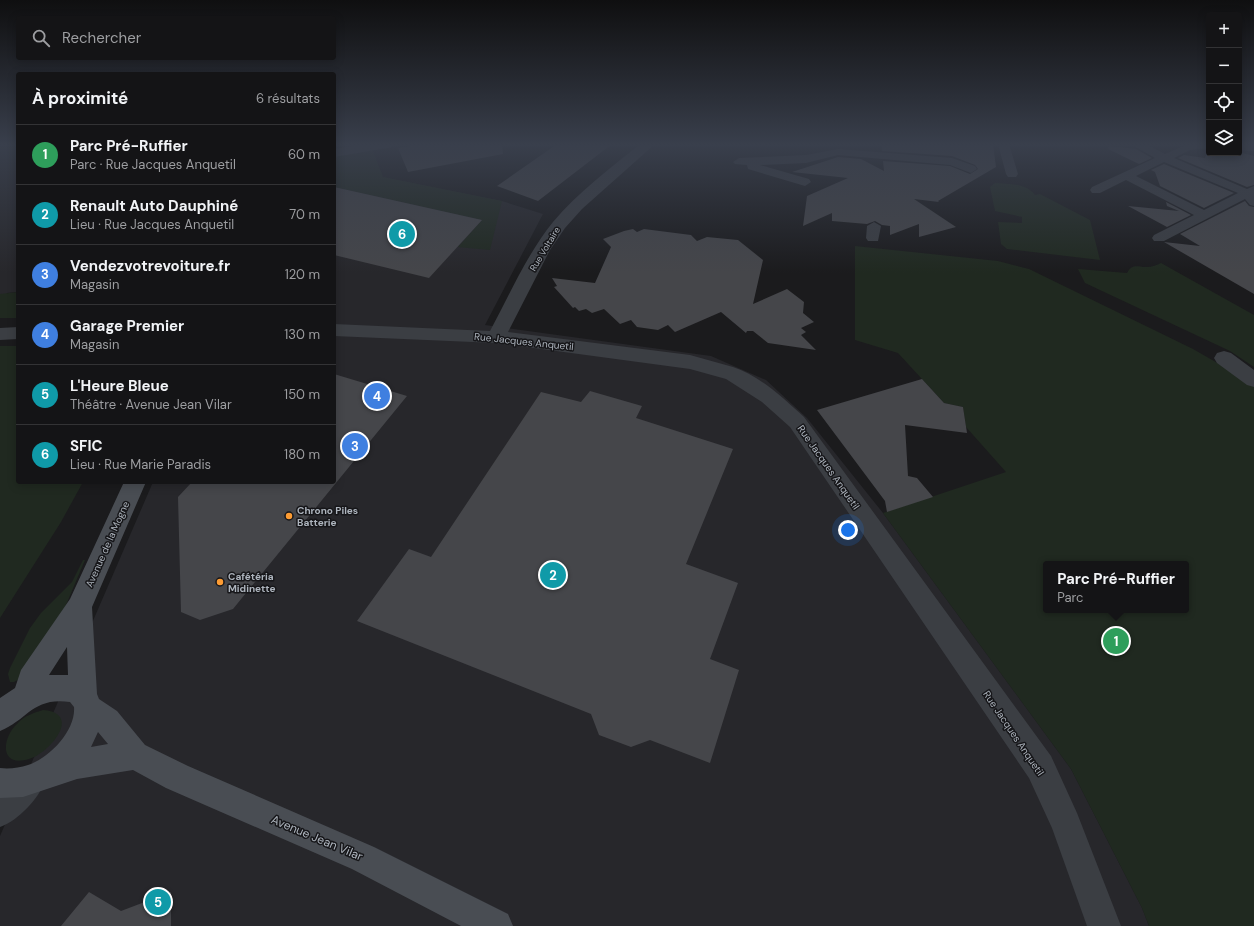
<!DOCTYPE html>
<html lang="fr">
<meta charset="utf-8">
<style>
:root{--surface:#141416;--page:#212123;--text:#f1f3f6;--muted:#9d9ea1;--line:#333335;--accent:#0f766e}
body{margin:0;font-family:"DM Sans",sans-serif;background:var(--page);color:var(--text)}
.controls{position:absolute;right:12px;top:12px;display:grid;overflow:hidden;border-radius:4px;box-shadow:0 2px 10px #0003}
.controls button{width:36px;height:36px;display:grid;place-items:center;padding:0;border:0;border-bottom:1px solid var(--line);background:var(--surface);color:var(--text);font:20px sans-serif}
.you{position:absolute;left:848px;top:530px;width:14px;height:14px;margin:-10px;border:3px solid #fff;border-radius:50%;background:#1a73e8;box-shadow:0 0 0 6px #1a73e833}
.badge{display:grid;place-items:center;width:26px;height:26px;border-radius:50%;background:var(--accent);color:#fff;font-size:13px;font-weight:700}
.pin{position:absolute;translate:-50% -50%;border:2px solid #fff;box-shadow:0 1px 4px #0006}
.popup{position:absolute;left:1043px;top:561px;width:146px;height:52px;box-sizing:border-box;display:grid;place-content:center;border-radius:4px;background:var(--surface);filter:drop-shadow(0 1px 3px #0005);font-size:13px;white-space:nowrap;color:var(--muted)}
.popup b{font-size:15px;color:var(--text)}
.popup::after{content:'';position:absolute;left:50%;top:100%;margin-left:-8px;border:8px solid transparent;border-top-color:var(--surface)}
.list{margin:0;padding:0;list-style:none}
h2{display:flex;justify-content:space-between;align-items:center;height:52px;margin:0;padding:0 16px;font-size:17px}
h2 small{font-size:13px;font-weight:400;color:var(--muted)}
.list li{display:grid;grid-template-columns:26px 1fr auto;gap:12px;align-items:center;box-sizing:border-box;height:60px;padding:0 16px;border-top:1px solid var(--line)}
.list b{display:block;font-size:15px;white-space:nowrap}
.list p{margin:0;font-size:13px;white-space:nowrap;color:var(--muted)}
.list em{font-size:13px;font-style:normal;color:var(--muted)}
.icon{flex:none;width:22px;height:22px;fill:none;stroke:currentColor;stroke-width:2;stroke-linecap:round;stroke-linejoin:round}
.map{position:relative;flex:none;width:1254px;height:926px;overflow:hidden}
.search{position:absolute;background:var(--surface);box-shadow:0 2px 10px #0003;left:16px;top:16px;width:320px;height:44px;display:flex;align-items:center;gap:10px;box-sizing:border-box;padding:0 14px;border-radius:4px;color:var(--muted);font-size:15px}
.panel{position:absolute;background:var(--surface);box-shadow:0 2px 10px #0003;left:16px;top:72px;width:320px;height:412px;border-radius:4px}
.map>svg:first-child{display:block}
</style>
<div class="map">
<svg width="1254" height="926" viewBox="0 0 1254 926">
<rect width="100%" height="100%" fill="#1b1b1d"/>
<path fill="#27272b" d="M 0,144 L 18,144 L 18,292 L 7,293 L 0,304 Z
M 382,177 L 502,201 L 543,214 L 485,325 L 711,356 L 766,380 L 807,418 L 883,513 L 1071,769 L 1142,908 L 1149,926 L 0,926 L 0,836 L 153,482 L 334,482 L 334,186 Z"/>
<path fill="#202920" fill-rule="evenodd" d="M 372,148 L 383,177 L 502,201 L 490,250 L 458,247 L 482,220 L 334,187 L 334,149 Z
M 995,183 C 1008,184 1027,183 1035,195 L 1040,194 L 1090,220 L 1100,260 L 1007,249 L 1001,244 L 998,222 L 1022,223 L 1022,217 L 995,211 L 990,187 Z
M 855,246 L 998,261 L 1029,269 L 1193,349 L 1254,384 L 1254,926 L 1149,926 L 1142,908 L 1071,769 L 883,513 L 1006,472 L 966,427 L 963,407 L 944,403 L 898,353 L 855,340 ZM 1046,564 L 1186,564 L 1186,610 L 1046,610 Z
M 1161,263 L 1254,315 L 1254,367 L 1230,351 L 1085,283 L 1078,269 L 1127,273 C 1132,263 1138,267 1147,267 C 1152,267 1157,265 1161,263 Z
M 18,292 L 18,318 L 0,318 L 0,294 Z
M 0,346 L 18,346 L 18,482 L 83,482 L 61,522 L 0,618 Z
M 83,560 L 85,560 L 55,631 L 21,678 L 14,682 L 10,682 L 8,674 L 10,668 L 30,628 L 41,613 L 72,582 Z
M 43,710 C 83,713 50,753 29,759 C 0,768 1,739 17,724 C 24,716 33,713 43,710 Z"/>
<path fill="#45464a" d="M 421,144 L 502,144 L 503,154 L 408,172 L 398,148 Z
M 557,144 L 612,144 L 538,201 L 497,186 Z
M 882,144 L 993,144 L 996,167 L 938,201 L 939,202 L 914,199 L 956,227 L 919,237 L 919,224 L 890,235 L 890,226 L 882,225 L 875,221 L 867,224 L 832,221 L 832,213 L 803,226 L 807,196 L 848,178 L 792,172 L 838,157 L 861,159 L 884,171 L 883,161 L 950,166 L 970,174 L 978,169 L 975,165 L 952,156 L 882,151 Z
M 1109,146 L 1136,149 L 1152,158 L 1139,164 L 1108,149 Z
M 1208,150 L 1209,153 L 1239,153 L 1239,152 L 1254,156 L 1254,185 L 1247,187 L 1178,158 L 1184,155 L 1205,158 Z
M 1164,164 L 1234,193 L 1204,208 L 1160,186 L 1155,172 L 1151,170 Z
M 334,187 L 482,220 L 429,278 L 334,255 Z
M 1245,201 L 1249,206 L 1254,207 L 1254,294 L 1164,242 L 1200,246 L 1180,234 Z
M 1166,202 L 1191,215 L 1167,227 L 1128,206 L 1179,211 L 1167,206 Z
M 633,229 L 637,232 L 644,229 L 691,235 L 697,241 L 707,237 L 738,240 L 763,260 L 753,304 L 787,289 L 804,302 L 803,313 L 814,322 L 801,328 L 806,332 L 801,335 L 816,350 L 768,343 L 753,331 L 747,331 L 746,333 L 721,312 L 675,332 L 668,325 L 658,330 L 637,327 L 631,320 L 620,324 L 604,309 L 592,313 L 586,309 L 579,311 L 575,307 L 573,308 L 554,287 L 557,286 L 552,278 L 595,283 L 611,247 L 603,239 L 624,231 Z
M 334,374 L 407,396 L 233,609 L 200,620 L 181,612 L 178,497 L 192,482 L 334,482 Z
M 922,379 L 944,403 L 963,407 L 967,433 L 905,425 L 908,476 L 917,478 L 933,497 L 887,512 L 885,501 L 817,410 Z
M 590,391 L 642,406 L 636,418 L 733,449 L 686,564 L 738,583 L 710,659 L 739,670 L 710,763 L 650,740 L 631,747 L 599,735 L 591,714 L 357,621 L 409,549 L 431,557 L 541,392 L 581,402 Z
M 89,892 L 121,911 L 171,892 L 171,926 L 61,926 Z"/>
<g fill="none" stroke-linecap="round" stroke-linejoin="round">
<path fill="#3b3e43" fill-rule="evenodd" d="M 998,144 L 1009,144 L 1018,174 L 1016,177 L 1008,177 L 1006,174 Z
M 1133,144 L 1146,144 L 1165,154 L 1188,144 L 1209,144 L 1209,148 L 1190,150 L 1174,158 L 1247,189 L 1254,186 L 1254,206 L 1250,205 L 1245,199 L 1164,241 L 1154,241 L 1152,238 L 1154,235 L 1194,215 L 1126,180 L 1100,193 L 1092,193 L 1090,190 L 1092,187 L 1155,158 L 1134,146 ZM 1164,162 L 1238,193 L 1204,210 L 1136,176 Z
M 1239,144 L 1254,145 L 1254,151 L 1239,150 Z
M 838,149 L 952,158 L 975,166 L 977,169 L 971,173 L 950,165 L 838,155 L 806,163 L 760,165 L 809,179 L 811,182 L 805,186 L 748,169 L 747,165 L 735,164 L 733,162 L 739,158 L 806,155 Z
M 874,222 L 881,226 L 878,241 L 868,241 L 866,238 L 867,226 Z"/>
<path fill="#3b3e43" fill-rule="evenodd" d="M 365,144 L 394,144 L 392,147 L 387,148 L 334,157 L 334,149 Z
M 640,144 L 655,144 L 582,209 L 565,228 L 550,250 L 508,332 L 690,355 L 733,367 C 759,375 784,399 804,417 L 1051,756 L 1077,813 L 1121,926 L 1087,926 L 1052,828 L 1029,778 L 790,427 L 762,402 L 726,379 L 690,369 L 496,343 L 334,336 L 334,324 L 490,331 C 510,294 527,254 553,222 C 578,192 611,168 640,144 Z
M 18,327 L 18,339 L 0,340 L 0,328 Z
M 1224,351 L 1231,353 L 1254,370 L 1254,387 L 1247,385 L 1217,363 L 1214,358 L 1217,353 Z"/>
<path fill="#3b3e43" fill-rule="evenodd" d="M 31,765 L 42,769 L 46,780 C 38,799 19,820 0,827 L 0,790 L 20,769 Z"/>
<path fill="#494d53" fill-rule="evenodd" d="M 124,482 L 146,482 L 92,607 L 97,694 L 99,699 L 117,711 L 145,745 L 188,766 L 374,847 L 508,914 L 513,926 L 461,926 L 352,869 L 166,788 L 133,770 L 77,779 L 23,797 L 0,798 L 0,768 C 9,769 19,768 28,765 C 50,758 76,730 74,707 L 70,702 C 32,697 28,720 0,731 L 0,698 L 15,688 L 21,670 L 70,599 ZM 67,647 L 68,675 L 49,675 ZM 98,732 L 108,744 L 91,747 Z"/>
</g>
<linearGradient id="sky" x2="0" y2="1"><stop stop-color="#0f0f10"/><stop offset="0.53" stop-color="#393f4c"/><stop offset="1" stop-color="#393f4c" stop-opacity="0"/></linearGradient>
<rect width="1254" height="273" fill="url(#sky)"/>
<g fill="#fd9c33" stroke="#161619" stroke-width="1.5">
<circle cx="289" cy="516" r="4"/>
<circle cx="220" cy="582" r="4"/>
</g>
<g text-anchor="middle" stroke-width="3" stroke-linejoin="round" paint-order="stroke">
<g font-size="9" fill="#adb4bd" stroke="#161619">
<text transform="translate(545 249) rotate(-59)" y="3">Rue Voltaire</text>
</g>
<g font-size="10" fill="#adb4bd" stroke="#161619">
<text transform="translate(524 341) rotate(6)" y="4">Rue Jacques Anquetil</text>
<text transform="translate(829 467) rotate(55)" y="4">Rue Jacques Anquetil</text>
<text transform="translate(107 544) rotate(-66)" y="4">Avenue de la Mogne</text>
<text transform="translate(1014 733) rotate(56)" y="4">Rue Jacques Anquetil</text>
</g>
<g font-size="10" font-weight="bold" fill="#adb4bd" stroke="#161619" text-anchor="start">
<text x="297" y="514">Chrono Piles<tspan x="297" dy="12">Batterie</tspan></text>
<text x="228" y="580">Cafétéria<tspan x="228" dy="12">Midinette</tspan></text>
</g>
<g font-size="12" fill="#adb4bd" stroke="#161619">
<text transform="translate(317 838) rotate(23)" y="4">Avenue Jean Vilar</text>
</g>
</g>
</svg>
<div class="controls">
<button>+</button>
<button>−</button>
<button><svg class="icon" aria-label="locate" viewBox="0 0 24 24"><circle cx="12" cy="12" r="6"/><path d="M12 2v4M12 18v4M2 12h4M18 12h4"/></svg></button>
<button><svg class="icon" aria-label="layers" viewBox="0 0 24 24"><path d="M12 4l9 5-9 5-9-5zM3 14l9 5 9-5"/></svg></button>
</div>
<div class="you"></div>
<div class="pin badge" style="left:1116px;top:641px;background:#2e9e5b">1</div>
<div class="popup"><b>Parc Pré-Ruffier</b>Parc</div>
<div class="pin badge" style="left:553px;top:575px;background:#0f9aa8">2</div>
<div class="pin badge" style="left:355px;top:446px;background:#3f7fe0">3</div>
<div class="pin badge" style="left:377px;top:396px;background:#3f7fe0">4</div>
<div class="pin badge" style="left:158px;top:902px;background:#0f9aa8">5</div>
<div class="pin badge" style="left:402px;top:234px;background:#0f9aa8">6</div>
<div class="search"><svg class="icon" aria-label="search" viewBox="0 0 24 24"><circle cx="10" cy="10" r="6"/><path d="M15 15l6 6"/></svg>Rechercher</div>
<section class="panel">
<h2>À proximité<small>6 résultats</small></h2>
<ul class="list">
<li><span class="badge" style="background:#2e9e5b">1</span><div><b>Parc Pré-Ruffier</b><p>Parc · Rue Jacques Anquetil</p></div><em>60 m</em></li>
<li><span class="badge" style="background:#0f9aa8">2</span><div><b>Renault Auto Dauphiné</b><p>Lieu · Rue Jacques Anquetil</p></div><em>70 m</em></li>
<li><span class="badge" style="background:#3f7fe0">3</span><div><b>Vendezvotrevoiture.fr</b><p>Magasin</p></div><em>120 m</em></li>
<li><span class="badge" style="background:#3f7fe0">4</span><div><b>Garage Premier</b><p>Magasin</p></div><em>130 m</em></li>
<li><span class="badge" style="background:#0f9aa8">5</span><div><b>L'Heure Bleue</b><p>Théâtre · Avenue Jean Vilar</p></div><em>150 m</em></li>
<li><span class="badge" style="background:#0f9aa8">6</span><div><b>SFIC</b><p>Lieu · Rue Marie Paradis</p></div><em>180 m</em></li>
</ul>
</section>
</div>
